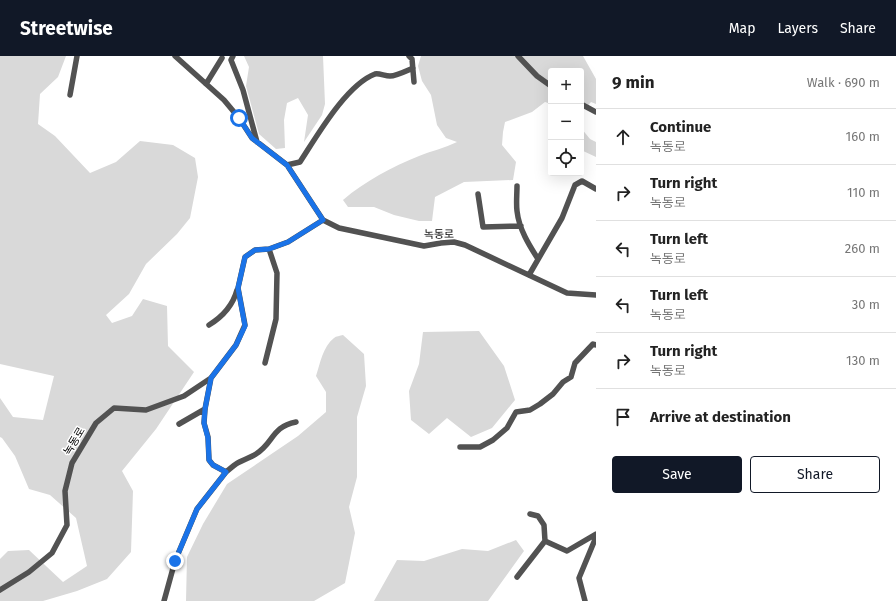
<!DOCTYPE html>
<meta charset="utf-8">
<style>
:root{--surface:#fff;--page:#f6f6f6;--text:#222;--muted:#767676;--line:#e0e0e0;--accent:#111827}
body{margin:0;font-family:"Fira Sans","Noto Sans KR",sans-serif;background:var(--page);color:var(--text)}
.controls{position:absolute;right:12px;top:12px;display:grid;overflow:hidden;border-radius:4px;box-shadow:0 4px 16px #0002}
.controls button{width:36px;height:36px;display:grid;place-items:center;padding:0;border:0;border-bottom:1px solid var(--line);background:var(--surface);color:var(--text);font:20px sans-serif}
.stop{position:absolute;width:12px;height:12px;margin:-9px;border:3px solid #1a73e8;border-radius:50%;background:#fff}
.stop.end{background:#1a73e8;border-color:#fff;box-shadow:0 1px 4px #0008}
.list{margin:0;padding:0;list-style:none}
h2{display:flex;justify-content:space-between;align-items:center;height:52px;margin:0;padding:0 16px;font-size:17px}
h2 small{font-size:13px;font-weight:400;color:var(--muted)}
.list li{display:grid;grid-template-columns:26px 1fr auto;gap:12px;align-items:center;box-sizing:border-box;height:56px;padding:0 16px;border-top:1px solid var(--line)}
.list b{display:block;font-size:15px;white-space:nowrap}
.list p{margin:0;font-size:13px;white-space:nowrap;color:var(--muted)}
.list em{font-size:13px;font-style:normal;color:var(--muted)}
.actions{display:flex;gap:8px;padding:12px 16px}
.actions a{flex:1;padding:9px 0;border:1px solid var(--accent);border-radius:4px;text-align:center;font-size:14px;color:var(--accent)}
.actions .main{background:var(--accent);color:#fff}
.icon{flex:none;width:22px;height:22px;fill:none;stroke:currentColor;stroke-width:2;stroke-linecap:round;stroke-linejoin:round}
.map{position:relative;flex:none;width:596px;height:545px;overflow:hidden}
header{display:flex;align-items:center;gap:24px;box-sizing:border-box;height:56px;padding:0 20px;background:var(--accent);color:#fff}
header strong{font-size:19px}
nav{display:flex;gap:22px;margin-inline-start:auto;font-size:14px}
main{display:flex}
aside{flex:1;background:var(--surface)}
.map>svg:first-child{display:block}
</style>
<header>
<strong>Streetwise</strong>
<nav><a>Map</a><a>Layers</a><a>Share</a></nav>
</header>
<main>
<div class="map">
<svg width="596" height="545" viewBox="0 0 596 545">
<rect width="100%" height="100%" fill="#fff"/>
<path fill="#d9d9d9" d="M 0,0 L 66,0 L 58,21 L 40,38 L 38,68 L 55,80 L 90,117 L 116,106 L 140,85 L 173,89 L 195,102 L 198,121 L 190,162 L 177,178 L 146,208 L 129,238 L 106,259 L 112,267 L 132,260 L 143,243 L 167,250 L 168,290 L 194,316 L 156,373 L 122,415 L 133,435 L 131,496 L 107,523 L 77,535 L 43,545 L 0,545 L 0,503 L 8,495 L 29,494 L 63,526 L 87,510 L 76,462 L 50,439 L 29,433 L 15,400 L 2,382 L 0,381 L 0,342 L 13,361 L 43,364 L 54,320 L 0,308 Z
M 244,0 L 323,0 L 325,48 L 322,59 L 304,86 L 308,59 L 298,42 L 287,47 L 284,64 L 285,92 L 276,93 L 259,78 L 246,30 L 249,11 Z
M 421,0 L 583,0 L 596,23 L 596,48 L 591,46 L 581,57 L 581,15 L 551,15 L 551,48 L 545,46 L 532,56 L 505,66 L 503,76 L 502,89 L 516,106 L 513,124 L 464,126 L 435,141 L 432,165 L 419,165 L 394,159 L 374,151 L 348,151 L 343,144 C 365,125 392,111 419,100 C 431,95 445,92 457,86 L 446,82 L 437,69 L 431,39 L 422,25 L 418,10 Z
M 581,72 L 590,83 L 596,86 L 596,101 L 581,94 Z
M 479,275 L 504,310 L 515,344 L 492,372 L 471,381 L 447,362 L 429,378 L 411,364 L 409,335 L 419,308 L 423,276 Z
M 343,279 L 364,298 L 366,330 L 357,361 L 357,421 L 349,451 L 355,477 L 345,527 L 314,545 L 186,545 L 187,501 L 203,468 L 227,428 L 298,380 L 326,356 L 326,336 L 316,320 C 320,308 323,290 334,282 C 336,280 340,280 343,279 Z
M 516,484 L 524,495 L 488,545 L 374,545 L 397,504 L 424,505 L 462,493 L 488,495 Z"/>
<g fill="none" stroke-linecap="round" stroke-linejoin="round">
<path stroke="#525252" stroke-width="5.5" d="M 233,0 L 231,4 L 243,34 L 257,86
M 409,0 L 412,3 L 414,26
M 518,0 L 537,20 L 551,30
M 206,28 L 222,2
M 70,39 L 77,0
M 581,48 L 596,56
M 287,109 L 300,106 C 317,80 346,29 375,18 C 379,17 385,20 390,20 C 396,20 406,15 413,12
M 517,130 C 517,138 516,147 517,155 C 519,173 529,189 538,203
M 478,138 L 483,171 L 521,170
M 323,164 L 339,172 L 424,190 L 441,187 L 454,186 L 465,189 L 567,237 L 596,239
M 529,219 L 562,162 L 575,129 L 582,125 L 596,133
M 209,269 C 222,261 233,249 237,234
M 265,307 L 276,263 L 277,217 L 269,193
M 211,322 L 205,353 L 204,367 L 208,381 L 209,404 L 213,409 L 226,416 C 230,413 233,410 236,408 C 242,404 250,402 256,398 C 274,387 271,371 296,366
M 179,368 L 205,353
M 460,391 L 480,391 L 493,384 L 507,372 L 516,356 L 530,354 L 540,348 L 553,338 L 563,326 L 571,321 L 575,307 L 593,288 L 596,289
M 530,458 L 538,460 L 544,469 L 545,485 L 567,495 L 596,478
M 517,521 L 545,485
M 0,534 L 29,516 L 52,497 L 67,469 L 65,435 L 72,407 L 96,367 L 114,352 L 146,354 L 184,340 L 211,322 L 236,289 L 245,269 L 238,232 L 245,201 L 255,194 L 269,193 L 288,186 L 323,164 L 287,109 L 252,82 L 239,62 L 224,44 L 175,0
M 164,545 L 175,505 L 197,453 L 226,416
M 585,545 L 579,522 L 596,481"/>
</g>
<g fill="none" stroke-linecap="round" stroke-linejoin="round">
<path stroke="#1a73e8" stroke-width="5" d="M 175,505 L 197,453 L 226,416 L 213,409 L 209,404 L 208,382 L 204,367 L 205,353 L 211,322 L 236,289 L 245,270 L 238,232 L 245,201 L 255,194 L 269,193 L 288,186 L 323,164 L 287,109 L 252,82 L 239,62"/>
</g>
<g text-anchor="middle" stroke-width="3" stroke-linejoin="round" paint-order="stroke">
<g font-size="11" fill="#000" stroke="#fff">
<text transform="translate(439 178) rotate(-1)" y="4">녹동로</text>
<text transform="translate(74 385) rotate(-59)" y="4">녹동로</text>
</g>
</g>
</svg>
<div class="controls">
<button>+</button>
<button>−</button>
<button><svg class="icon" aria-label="locate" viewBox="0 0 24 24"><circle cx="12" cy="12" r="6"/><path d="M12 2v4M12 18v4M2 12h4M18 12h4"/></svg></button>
</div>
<div class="stop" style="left:239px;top:62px"></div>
<div class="stop end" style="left:175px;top:505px"></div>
</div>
<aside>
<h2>9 min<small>Walk · 690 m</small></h2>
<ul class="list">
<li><svg class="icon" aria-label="ahead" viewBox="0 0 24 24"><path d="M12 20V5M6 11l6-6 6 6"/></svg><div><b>Continue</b><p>녹동로</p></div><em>160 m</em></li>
<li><svg class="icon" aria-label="right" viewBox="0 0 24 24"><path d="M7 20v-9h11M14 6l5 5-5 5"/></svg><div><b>Turn right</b><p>녹동로</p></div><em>110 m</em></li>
<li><svg class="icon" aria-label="left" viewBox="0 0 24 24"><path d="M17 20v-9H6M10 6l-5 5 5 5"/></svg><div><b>Turn left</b><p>녹동로</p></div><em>260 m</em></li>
<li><svg class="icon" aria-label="left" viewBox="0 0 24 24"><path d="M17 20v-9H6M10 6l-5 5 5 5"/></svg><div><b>Turn left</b><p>녹동로</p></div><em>30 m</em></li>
<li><svg class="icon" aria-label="right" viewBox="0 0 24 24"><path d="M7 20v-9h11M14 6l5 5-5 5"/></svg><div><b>Turn right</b><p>녹동로</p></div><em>130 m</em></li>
<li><svg class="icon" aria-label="arrive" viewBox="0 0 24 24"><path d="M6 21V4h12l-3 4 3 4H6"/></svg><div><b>Arrive at destination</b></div></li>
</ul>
<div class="actions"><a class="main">Save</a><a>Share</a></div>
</aside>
</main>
